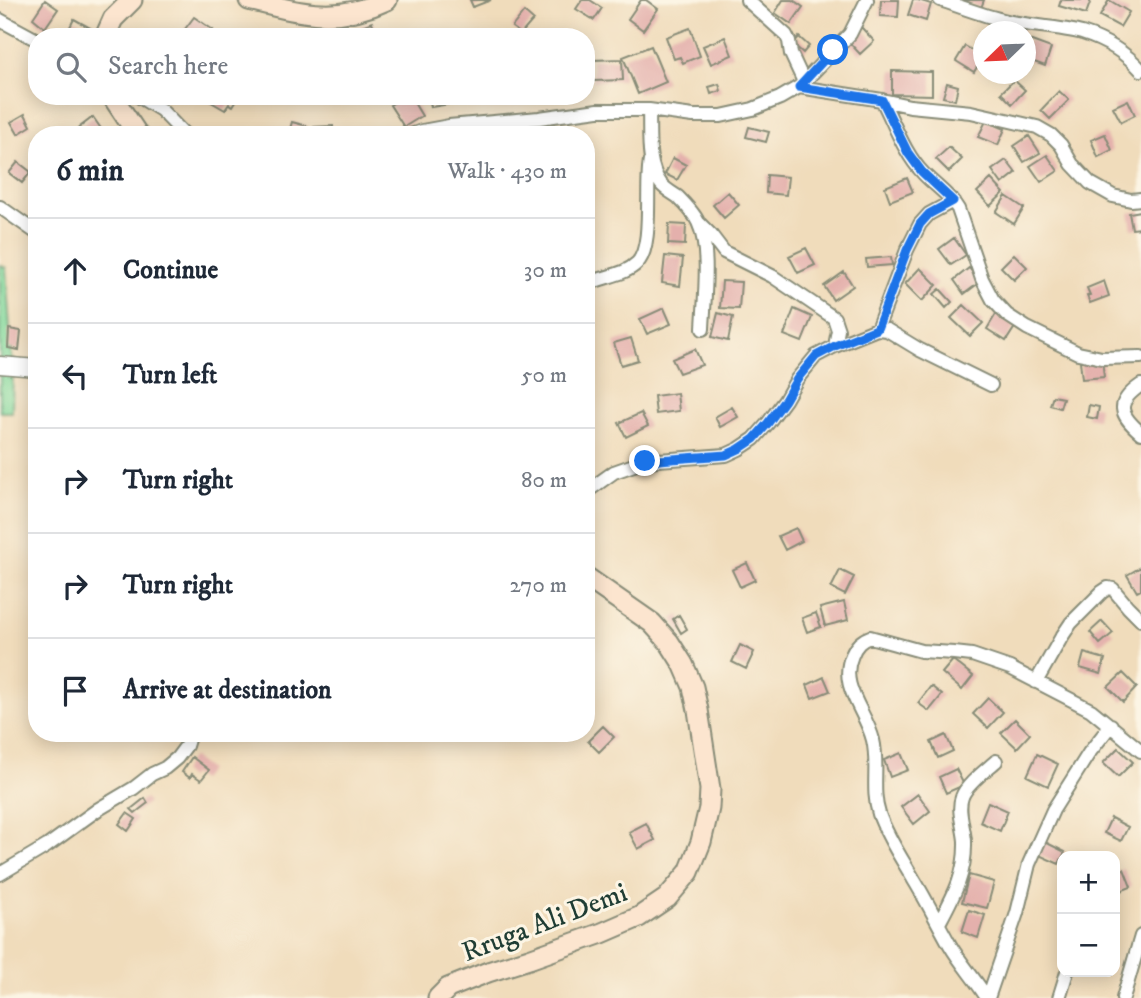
<!DOCTYPE html>
<meta charset="utf-8">
<style>
:root{--surface:#fff;--page:#f2f2f3;--text:#1f2937;--muted:#747a83;--line:#e0e1e3}
body{margin:0;font-family:"IM FELL DW Pica",serif;background:var(--page);color:var(--text)}
.controls{position:absolute;right:21px;bottom:21px;display:grid;overflow:hidden;border-radius:14px;box-shadow:0 4px 18px #0003}
.controls button{width:63px;height:63px;display:grid;place-items:center;padding:0;border:0;border-bottom:2px solid var(--line);background:var(--surface);color:var(--text);font:35px sans-serif}
.compass{position:absolute;left:973px;top:21px;width:63px;height:63px;border-radius:50%;background:var(--surface);box-shadow:0 4px 18px #0003;rotate:247deg}
.stop{position:absolute;width:21px;height:21px;margin:-16px;border:5px solid #1a73e8;border-radius:50%;background:#fff}
.stop.end{background:#1a73e8;border-color:#fff;box-shadow:0 2px 7px #0008}
.list{margin:0;padding:0;list-style:none}
h2{display:flex;justify-content:space-between;align-items:center;height:91px;margin:0;padding:0 28px;font-size:30px}
h2 small{font-size:23px;font-weight:400;color:var(--muted)}
.list li{display:grid;grid-template-columns:46px 1fr auto;gap:21px;align-items:center;box-sizing:border-box;height:105px;padding:0 28px;border-top:2px solid var(--line)}
.list b{display:block;font-size:26px;white-space:nowrap}
.list em{font-size:23px;font-style:normal;color:var(--muted)}
.icon{flex:none;width:38px;height:38px;fill:none;stroke:currentColor;stroke-width:2;stroke-linecap:round;stroke-linejoin:round}
.map{position:relative;flex:none;width:1141px;height:998px;overflow:hidden}
.search{position:absolute;background:var(--surface);box-shadow:0 4px 18px #0003;left:28px;top:28px;width:567px;height:77px;display:flex;align-items:center;gap:18px;box-sizing:border-box;padding:0 24px;border-radius:28px;color:var(--muted);font-size:26px}
.panel{position:absolute;background:var(--surface);box-shadow:0 4px 18px #0003;left:28px;top:126px;width:567px;height:616px;border-radius:28px}
.map>svg:first-child{display:block}
</style>
<div class="map">
<svg width="1141" height="998" viewBox="0 0 1141 998">
<rect width="100%" height="100%" fill="#fcf5e5"/>
<filter id="ink" filterUnits="userSpaceOnUse"><feTurbulence type="fractalNoise" baseFrequency=".0143" numOctaves="2"/><feDisplacementMap in="SourceGraphic" scale="14" xChannelSelector="R" yChannelSelector="G"/><feConvolveMatrix kernelMatrix="1 2 1 2 8 2 1 2 1" color-interpolation-filters="sRGB"/></filter>
<filter id="wash" filterUnits="userSpaceOnUse"><feTurbulence type="fractalNoise" baseFrequency=".00686" numOctaves="4" result="noise"/><feDisplacementMap in="SourceGraphic" scale="28" xChannelSelector="R" yChannelSelector="G"/><feGaussianBlur stdDeviation="1.57" result="paint"/><feColorMatrix in="noise" values="0 0 0 0 0 0 0 0 0 0 0 0 0 0 0 0 0 1.4 0 .05"/><feComposite in="paint" operator="in"/></filter>
<g filter="url(#wash)">
<rect width="100%" height="100%" fill="#f0dcbb"/>
<path fill="#82d89b" stroke="#508a68" stroke-width="2" d="M 0,265 L 6,268 L 13,374 L 12,412 L 0,412 Z"/>
<g id="blocks">
<path fill="#e4b0ac" d="M 45,0 L 58,9 L 45,28 L 33,18 Z
M 470,0 L 491,0 L 473,7 Z
M 582,0 L 590,0 L 602,8 L 594,20 L 576,9 Z
M 641,0 L 646,0 L 658,9 L 643,30 L 628,19 Z
M 783,0 L 793,0 L 803,7 L 791,24 L 775,13 Z
M 881,0 L 899,0 L 898,17 L 880,16 Z
M 913,0 L 918,0 L 931,4 L 926,21 L 908,15 Z
M 958,0 L 984,0 L 981,8 Z
M 1061,0 L 1091,0 L 1086,14 L 1059,6 Z
M 1109,0 L 1129,12 L 1120,27 L 1100,16 Z
M 524,12 L 533,20 L 521,34 L 512,27 Z
M 194,17 L 213,30 L 208,37 L 187,37 L 182,33 Z
M 74,19 L 94,30 L 91,37 L 65,37 Z
M 372,22 L 378,37 L 351,37 L 349,31 Z
M 999,23 L 1025,31 L 1025,32 L 996,32 Z
M 861,27 L 874,41 L 860,54 L 847,40 Z
M 298,28 L 318,37 L 294,37 Z
M 690,28 L 700,56 L 683,63 L 680,57 L 674,59 L 666,37 Z
M 725,37 L 732,55 L 711,64 L 703,46 Z
M 799,37 L 809,46 L 803,53 L 793,44 Z
M 1029,40 L 1051,48 L 1045,66 L 1026,59 L 1026,51 Z
M 651,46 L 666,82 L 638,94 L 623,57 Z
M 965,46 L 983,57 L 974,72 L 956,61 Z
M 622,59 L 623,80 L 593,81 L 592,60 Z
M 892,71 L 932,72 L 932,95 L 892,94 Z
M 1014,80 L 1025,90 L 1012,104 L 1001,93 Z
M 947,83 L 958,86 L 955,100 L 943,97 Z
M 719,84 L 721,91 L 711,94 L 709,87 Z
M 1059,91 L 1069,100 L 1050,119 L 1041,110 Z
M 210,96 L 239,96 L 233,106 L 229,104 L 225,110 L 208,100 Z
M 405,96 L 410,96 L 422,116 L 404,127 L 390,105 Z
M 429,96 L 449,96 L 450,104 L 431,107 Z
M 1128,100 L 1135,115 L 1121,122 L 1113,107 Z
M 25,114 L 31,126 L 18,134 L 11,122 Z
M 93,117 L 104,133 L 101,135 L 73,135 L 72,133 Z
M 986,121 L 1005,129 L 998,145 L 978,137 Z
M 292,122 L 307,126 L 304,135 L 289,132 Z
M 333,126 L 333,132 L 314,134 L 314,127 Z
M 749,127 L 769,132 L 766,142 L 746,137 Z
M 1105,134 L 1112,150 L 1098,157 L 1091,140 Z
M 1029,136 L 1040,153 L 1024,162 L 1014,146 Z
M 949,147 L 962,159 L 949,172 L 936,159 Z
M 1047,155 L 1058,171 L 1041,182 L 1030,166 Z
M 673,158 L 686,165 L 677,180 L 665,174 Z
M 1006,160 L 1016,173 L 1002,184 L 992,170 Z
M 18,162 L 31,172 L 22,183 L 9,173 Z
M 767,175 L 788,177 L 786,195 L 766,193 Z
M 907,178 L 913,192 L 890,201 L 885,187 Z
M 991,179 L 1004,193 L 990,206 L 977,192 Z
M 728,192 L 739,205 L 724,218 L 713,205 Z
M 1006,196 L 1024,208 L 1014,224 L 996,212 Z
M 1141,211 L 1141,228 L 1132,229 L 1129,213 Z
M 669,224 L 686,225 L 685,245 L 668,244 Z
M 954,238 L 966,255 L 951,265 L 939,249 Z
M 806,248 L 815,265 L 798,273 L 789,256 Z
M 1014,254 L 1027,267 L 1014,280 L 1001,267 Z
M 665,256 L 683,258 L 680,286 L 662,283 Z
M 891,257 L 892,265 L 867,267 L 866,259 Z
M 920,268 L 937,285 L 922,301 L 905,284 Z
M 969,268 L 980,282 L 964,294 L 954,280 Z
M 844,272 L 853,286 L 833,300 L 824,286 Z
M 722,281 L 741,282 L 739,309 L 720,308 Z
M 1104,281 L 1109,296 L 1090,303 L 1087,296 L 1090,295 L 1087,288 Z
M 940,289 L 952,302 L 946,308 L 934,294 Z
M 964,305 L 983,323 L 970,336 L 951,318 Z
M 664,308 L 671,324 L 647,334 L 640,319 Z
M 586,309 L 594,327 L 586,330 Z
M 794,309 L 812,317 L 802,342 L 784,335 Z
M 718,313 L 733,317 L 728,341 L 712,337 Z
M 996,314 L 1015,327 L 1006,341 L 987,329 Z
M 9,329 L 21,331 L 19,350 L 8,348 Z
M 631,338 L 638,360 L 621,365 L 614,343 Z
M 695,349 L 702,365 L 679,373 L 672,359 Z
M 1102,359 L 1104,377 L 1082,379 L 1080,361 Z
M 677,393 L 679,411 L 656,414 L 654,396 Z
M 1053,396 L 1063,398 L 1060,408 L 1050,405 Z
M 1089,405 L 1099,407 L 1097,419 L 1087,417 Z
M 732,407 L 738,417 L 720,427 L 715,417 Z
M 641,413 L 648,426 L 626,437 L 619,423 Z
M 796,528 L 802,541 L 785,550 L 778,536 Z
M 747,563 L 755,580 L 740,587 L 732,570 Z
M 1141,567 L 1141,590 L 1137,592 L 1127,575 Z
M 840,570 L 854,577 L 845,595 L 831,588 Z
M 844,602 L 848,620 L 825,626 L 820,608 Z
M 816,613 L 821,627 L 807,632 L 802,618 Z
M 679,615 L 687,629 L 681,633 L 673,619 Z
M 1102,621 L 1113,633 L 1100,644 L 1090,632 Z
M 740,645 L 754,652 L 746,669 L 732,662 Z
M 1084,653 L 1105,659 L 1101,674 L 1080,668 Z
M 953,660 L 973,676 L 962,690 L 942,673 Z
M 1123,673 L 1137,687 L 1123,702 L 1108,687 Z
M 824,677 L 830,691 L 812,698 L 807,685 Z
M 931,686 L 942,695 L 929,711 L 918,703 Z
M 988,698 L 1003,712 L 988,728 L 973,714 Z
M 1015,719 L 1030,734 L 1017,748 L 1001,733 Z
M 603,726 L 614,737 L 599,752 L 588,741 Z
M 946,735 L 953,751 L 938,758 L 931,742 Z
M 1118,748 L 1133,762 L 1118,777 L 1103,763 Z
M 901,753 L 908,770 L 890,777 L 884,760 Z
M 1037,754 L 1058,764 L 1048,786 L 1027,776 Z
M 192,757 L 209,770 L 201,780 L 192,774 L 190,778 L 182,772 Z
M 956,769 L 964,785 L 946,793 L 939,777 Z
M 918,794 L 930,811 L 914,824 L 901,807 Z
M 145,798 L 148,803 L 135,813 L 131,809 Z
M 988,802 L 1008,811 L 1000,831 L 980,822 Z
M 127,813 L 136,819 L 128,831 L 119,824 Z
M 1111,818 L 1128,827 L 1121,841 L 1104,833 Z
M 646,823 L 655,840 L 638,849 L 629,832 Z
M 1045,842 L 1065,852 L 1059,864 L 1039,855 Z
M 1124,869 L 1131,887 L 1115,893 L 1115,873 Z
M 969,875 L 994,882 L 987,908 L 962,902 Z
M 969,910 L 985,915 L 978,938 L 962,932 Z"/>
</g>
</g>
<g filter="url(#ink)">
<use href="#blocks" fill-opacity="0" stroke="#888c78" stroke-width="2"/>
<g fill="none" stroke-linecap="round" stroke-linejoin="round">
<g stroke="#888c78" stroke-width="16">
<path id="minor" d="M 747,0 L 786,35 L 789,41 L 791,54 L 804,82
M 940,0 C 962,7 984,16 1007,21 C 1030,26 1060,27 1082,33 C 1104,40 1126,53 1141,70
M 0,20 L 37,40
M 799,87 L 882,100 L 910,106 L 971,112 L 1037,127 L 1051,135 L 1061,145 L 1072,164 L 1090,183 L 1113,196 L 1131,200 L 1141,199
M 138,96 L 161,110 L 185,135
M 882,100 C 895,125 904,153 923,173 C 935,186 949,194 958,209 L 982,279 L 993,300 L 1007,315 L 1027,328 L 1078,353 L 1102,358 L 1141,357
M 649,110 C 650,133 646,165 661,184 C 665,189 672,193 678,197 C 685,204 694,213 698,222 C 711,249 704,300 703,329
M 411,135 L 422,131 L 449,126 L 539,118 L 598,110 L 649,110 L 693,116 L 721,116 L 753,109 L 780,98 L 799,87 L 850,34 L 867,0
M 0,207 L 37,233
M 698,222 L 711,235 L 724,252 L 772,276 L 834,318 L 838,330 L 835,346
M 586,285 C 602,276 624,276 637,263 C 654,247 645,185 650,161
M 877,329 L 907,250 L 920,224 L 929,214 L 953,201
M 1141,385 C 1115,403 1119,414 1141,433
M 586,492 L 614,472 L 645,461 L 726,455 L 739,449 L 754,439 L 768,423 L 785,400 L 797,379 L 816,356 L 835,346 L 877,329 L 887,330 L 920,350 L 991,385
M 1036,682 L 1061,638 L 1071,623 L 1102,592 L 1108,588 L 1113,589 L 1128,607 L 1141,620
M 0,874 L 47,846 L 97,810 L 134,788 L 152,774 L 165,768 L 177,758 L 186,746 L 190,733
M 939,923 C 954,895 966,874 965,841 C 964,827 957,810 962,797 C 966,785 986,770 996,761
M 987,998 C 976,980 961,964 950,945 C 938,924 927,901 914,880 C 902,859 887,837 879,814 C 871,790 879,764 873,740 C 866,711 838,686 852,655 C 856,645 861,640 870,637 L 921,651 L 954,653 L 972,655 L 1010,668 L 1091,710 L 1141,751
M 988,998 L 1017,913 L 1029,864 L 1036,848 L 1053,810 L 1089,753 L 1111,725
M 1059,998 L 1067,972
M 1123,998 L 1141,936"/>
</g>
<g stroke="#888c78" stroke-width="19">
<path id="tertiary" d="M 0,365 L 37,368"/>
</g>
<g stroke="#888c78" stroke-width="23">
<path id="secondary" d="M 249,0 C 301,13 336,24 387,0
M 105,37 L 113,19 L 132,0
M 112,96 L 138,135
M 438,998 L 448,988 L 488,972 L 529,959 L 602,933 L 639,917 L 667,898 L 689,872 L 701,842 L 709,808 L 710,789 L 698,710 L 693,687 L 683,664 L 669,642 L 652,623 L 586,577"/>
</g>
<use href="#minor" stroke="#fff" stroke-width="12"/>
<use href="#tertiary" stroke="#fff" stroke-width="16"/>
<use href="#secondary" stroke="#fce5cf" stroke-width="19"/>
</g>
</g>
<g fill="none" stroke-linecap="round" stroke-linejoin="round" filter="url(#ink)">
<path stroke="#1a73e8" stroke-width="9" d="M 645,461 L 726,455 L 739,449 L 754,439 L 768,423 L 785,400 L 797,379 L 816,356 L 835,346 L 877,329 L 907,250 L 920,224 L 929,214 L 953,201 L 922,172 L 908,153 L 882,100 L 799,87 L 833,50"/>
</g>
<g text-anchor="middle" stroke-width="6" stroke-linejoin="round" paint-order="stroke">
<g font-size="28" fill="#1f3d34" stroke="#fcf5e5">
<text transform="translate(544 921) rotate(-21)" y="10">Rruga Ali Demi</text>
</g>
</g>
</svg>
<div class="controls">
<button>+</button>
<button>−</button>
</div>
<svg class="compass" viewBox="-18 -18 36 36"><path d="M0-13l5 13h-10z" fill="#e53935"/><path d="M0 13l5-13h-10z" fill="#747a83"/></svg>
<div class="stop" style="left:833px;top:50px"></div>
<div class="stop end" style="left:645px;top:461px"></div>
<div class="search"><svg class="icon" aria-label="search" viewBox="0 0 24 24"><circle cx="10" cy="10" r="6"/><path d="M15 15l6 6"/></svg>Search here</div>
<section class="panel">
<h2>6 min<small>Walk · 430 m</small></h2>
<ul class="list">
<li><svg class="icon" aria-label="ahead" viewBox="0 0 24 24"><path d="M12 20V5M6 11l6-6 6 6"/></svg><div><b>Continue</b></div><em>30 m</em></li>
<li><svg class="icon" aria-label="left" viewBox="0 0 24 24"><path d="M17 20v-9H6M10 6l-5 5 5 5"/></svg><div><b>Turn left</b></div><em>50 m</em></li>
<li><svg class="icon" aria-label="right" viewBox="0 0 24 24"><path d="M7 20v-9h11M14 6l5 5-5 5"/></svg><div><b>Turn right</b></div><em>80 m</em></li>
<li><svg class="icon" aria-label="right" viewBox="0 0 24 24"><path d="M7 20v-9h11M14 6l5 5-5 5"/></svg><div><b>Turn right</b></div><em>270 m</em></li>
<li><svg class="icon" aria-label="arrive" viewBox="0 0 24 24"><path d="M6 21V4h12l-3 4 3 4H6"/></svg><div><b>Arrive at destination</b></div></li>
</ul>
</section>
</div>
